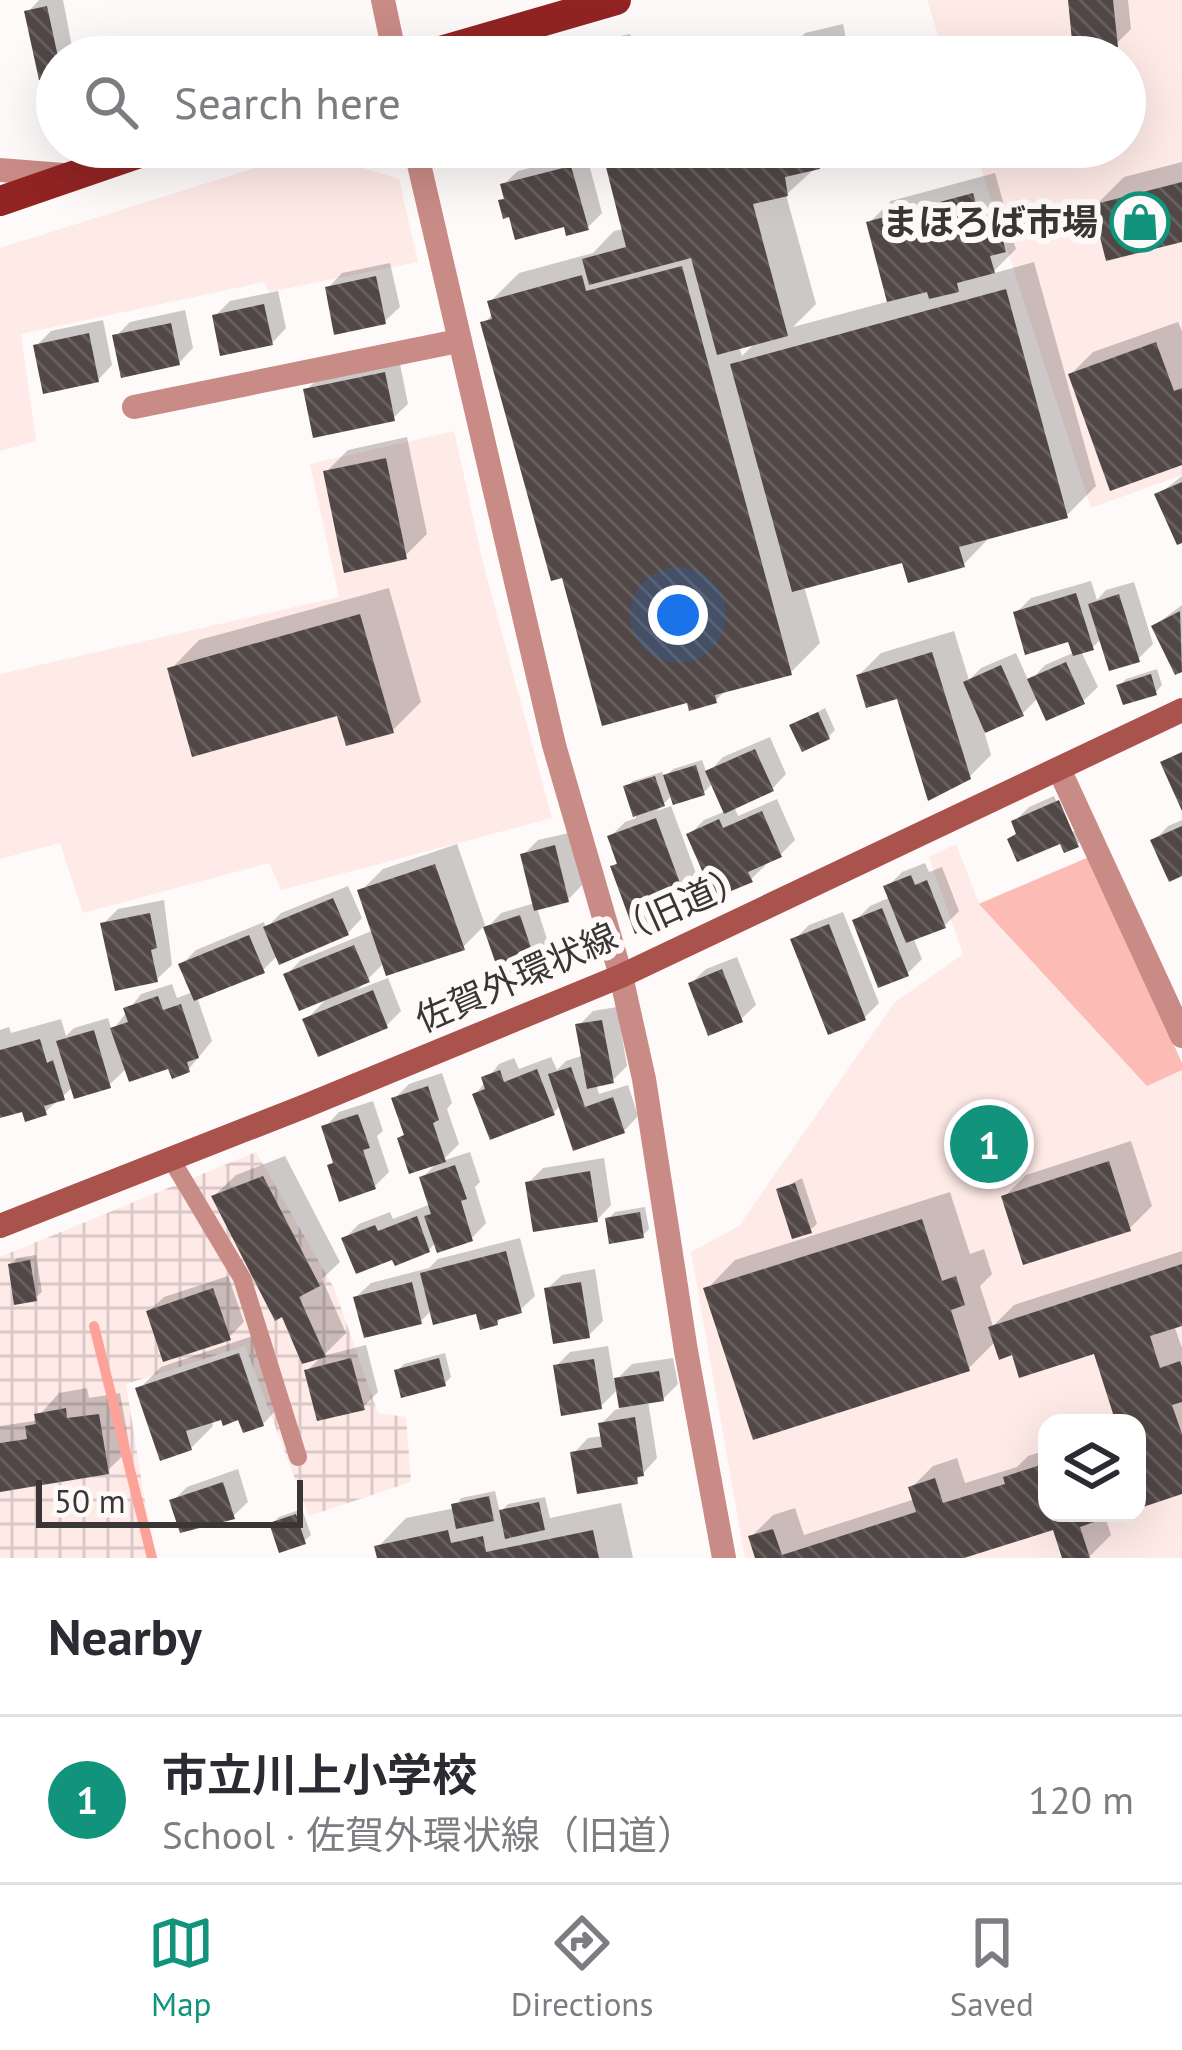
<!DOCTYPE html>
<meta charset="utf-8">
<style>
:root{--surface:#fff;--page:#f2f2f3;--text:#2b2b33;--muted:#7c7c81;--line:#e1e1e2;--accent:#11937c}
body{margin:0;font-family:"PT Sans","Noto Sans JP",sans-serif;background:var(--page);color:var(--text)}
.controls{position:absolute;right:36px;bottom:36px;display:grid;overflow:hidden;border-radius:24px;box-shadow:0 12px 48px #0002}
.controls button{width:108px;height:108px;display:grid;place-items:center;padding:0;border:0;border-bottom:3px solid var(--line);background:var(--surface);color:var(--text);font:60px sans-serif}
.scale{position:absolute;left:36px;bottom:30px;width:267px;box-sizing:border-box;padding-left:12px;border:6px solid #3a3636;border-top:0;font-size:33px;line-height:42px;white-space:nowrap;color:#3a3636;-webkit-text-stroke:9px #fffafa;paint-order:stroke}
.you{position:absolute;left:678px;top:615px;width:42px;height:42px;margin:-30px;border:9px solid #fff;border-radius:50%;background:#1a73e8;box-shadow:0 0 0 18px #1a73e833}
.badge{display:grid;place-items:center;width:78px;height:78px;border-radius:50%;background:var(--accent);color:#fff;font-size:39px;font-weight:700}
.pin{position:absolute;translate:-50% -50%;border:6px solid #fff;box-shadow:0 3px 12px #0006}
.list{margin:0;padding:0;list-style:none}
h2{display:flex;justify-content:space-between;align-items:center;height:156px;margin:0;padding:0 48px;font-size:51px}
h2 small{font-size:39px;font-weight:400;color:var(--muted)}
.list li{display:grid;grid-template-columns:78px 1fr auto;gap:36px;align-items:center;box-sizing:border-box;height:168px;padding:0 48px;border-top:3px solid var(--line)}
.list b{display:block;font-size:45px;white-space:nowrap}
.list p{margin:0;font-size:39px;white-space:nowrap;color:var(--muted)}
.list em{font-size:39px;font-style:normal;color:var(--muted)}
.icon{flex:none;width:66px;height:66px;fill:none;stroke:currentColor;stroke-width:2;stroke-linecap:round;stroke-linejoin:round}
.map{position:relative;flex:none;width:1182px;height:1558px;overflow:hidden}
.search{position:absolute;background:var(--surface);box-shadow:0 12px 48px #0002;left:36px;right:36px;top:36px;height:132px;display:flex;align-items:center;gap:30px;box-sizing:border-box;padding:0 42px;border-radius:66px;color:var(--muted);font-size:45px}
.sheet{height:324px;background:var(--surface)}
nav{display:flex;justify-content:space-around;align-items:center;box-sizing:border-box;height:168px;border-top:3px solid var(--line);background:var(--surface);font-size:33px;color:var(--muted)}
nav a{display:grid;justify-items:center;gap:6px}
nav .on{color:var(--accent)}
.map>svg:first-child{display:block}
</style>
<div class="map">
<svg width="1182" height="1558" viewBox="0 0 1182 1558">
<defs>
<pattern id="industrial-grid" width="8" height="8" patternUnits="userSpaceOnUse" patternTransform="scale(3)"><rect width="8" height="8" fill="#feeae7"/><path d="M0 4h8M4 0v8" fill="none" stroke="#dac9c7"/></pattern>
<pattern id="building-back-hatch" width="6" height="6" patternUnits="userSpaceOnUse" patternTransform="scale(3)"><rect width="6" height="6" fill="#504746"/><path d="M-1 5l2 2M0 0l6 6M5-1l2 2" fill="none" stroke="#67605f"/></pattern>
</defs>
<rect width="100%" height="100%" fill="#fffafa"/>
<path fill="#feeae7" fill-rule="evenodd" d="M 927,0 L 1182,0 L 1182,475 L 1091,508 L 974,147 L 1125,147 L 1125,57 L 945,57 Z
M 308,151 L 399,179 L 418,262 L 269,292 L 264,282 L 21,334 L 36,441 L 0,451 L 0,248 Z
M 454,431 L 483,563 L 552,818 L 281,890 L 269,863 L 83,913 L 60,843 L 0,859 L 0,674 L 339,597 L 310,464 Z
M 956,844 L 979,903 L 1089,857 L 1182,1063 L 1182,1558 L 745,1558 L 691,1252 L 739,1226 L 894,1003 L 963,954 L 929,857 ZM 1047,1423 L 1137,1423 L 1137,1513 L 1047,1513 Z"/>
<path fill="url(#industrial-grid)" d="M 256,1152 L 334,1288 L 378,1413 L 406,1417 L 411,1482 L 309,1516 L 245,1346 L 126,1384 L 154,1558 L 0,1558 L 0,1257 Z"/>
<path fill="#fcbbb4" d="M 1089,857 L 1182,1063 L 1182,1070 L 1147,1086 L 979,904 Z"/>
<path fill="#0003" fill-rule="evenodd" d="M 39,0 L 63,0 L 74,57 L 57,57 L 28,12 Z
M 1071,0 L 1128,0 L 1131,29 L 1116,44 Z
M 843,24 L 850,57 L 692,57 L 704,45 L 726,40 L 729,50 L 792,36 L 794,44 L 805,33 Z
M 630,34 L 635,57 L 595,57 L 615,37 Z
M 519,147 L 549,147 L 521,153 Z
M 605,147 L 838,147 L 786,195 L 816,304 L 793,327 L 890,301 L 869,223 L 891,201 L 995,173 L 1007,216 L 1022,212 L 1027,227 L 1013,240 L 1016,249 L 991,274 L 1034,262 L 1096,486 L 1067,515 L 992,535 L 963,565 L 904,559 L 804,586 L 820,643 L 791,672 L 727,689 L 715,701 L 689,699 L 564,574 L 484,323 L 493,314 L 490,302 L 519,273 L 593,253 L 614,231 L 624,229 ZM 756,342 L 742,356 L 739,346 Z
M 586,153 L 602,213 L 587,228 L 511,214 L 501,201 L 506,196 L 503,185 L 518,171 Z
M 1182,162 L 1182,239 L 1095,206 L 1124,177 Z
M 390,263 L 400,307 L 385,321 L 328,288 L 342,273 Z
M 278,291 L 286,328 L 272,343 L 215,316 L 230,301 Z
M 185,310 L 193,348 L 179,363 L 116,336 L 130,322 Z
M 103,320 L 112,365 L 98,380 L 36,346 L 51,331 Z
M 1178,322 L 1182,331 L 1182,462 L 1071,374 L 1093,352 Z
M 399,359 L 408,404 L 393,418 L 306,390 L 321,376 Z
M 407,437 L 427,534 L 405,556 L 326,472 L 348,450 Z
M 1182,476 L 1182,539 L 1158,495 Z
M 1091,581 L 1097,600 L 1106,590 L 1134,582 L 1153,644 L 1138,659 L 1102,638 L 1092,648 L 1081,651 L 1098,687 L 1083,701 L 1039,697 L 1022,714 L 984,731 L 991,755 L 969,777 L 899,695 L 859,675 L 881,653 L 954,631 L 969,680 L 981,668 L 1016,653 L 1029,682 L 1045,665 L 1075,652 L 1070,638 L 1016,613 L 1031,598 Z
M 389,588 L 421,702 L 392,731 L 171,669 L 199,640 Z
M 1182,605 L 1182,668 L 1176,671 L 1154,626 Z
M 1157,669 L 1162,685 L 1156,692 L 1120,685 L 1126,679 Z
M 825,708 L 835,730 L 828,737 L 793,725 Z
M 770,737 L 786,774 L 772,789 L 734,806 L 738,816 L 777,799 L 795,840 L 780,855 L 764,862 L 766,865 L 751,879 L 689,835 L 704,820 L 726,811 L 713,783 L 704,792 L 673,794 L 657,811 L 671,806 L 697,876 L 684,889 L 689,901 L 674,916 L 613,867 L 619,861 L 610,837 L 625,822 L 636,818 L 627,787 L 633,781 L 662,772 L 664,778 L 673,769 L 702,760 L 707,774 L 723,757 Z
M 1054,796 L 1070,832 L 1092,829 L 1078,844 L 1061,840 L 1010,839 L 1018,831 L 1014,822 L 1029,807 Z
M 1182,820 L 1182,873 L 1154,841 L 1168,826 Z
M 569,833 L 582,885 L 568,900 L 537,908 L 554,961 L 540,975 L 487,928 L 501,913 L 535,903 L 523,855 L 538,840 Z
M 457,844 L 485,925 L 463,947 L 385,962 L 357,990 L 388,978 L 401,1011 L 387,1025 L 306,1020 L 330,995 L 287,974 L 301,960 L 374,930 L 361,891 L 383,869 Z
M 925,863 L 929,872 L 942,867 L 959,911 L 945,925 L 913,937 L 922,959 L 907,974 L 856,920 L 870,906 L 891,897 L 887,887 L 902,872 Z
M 348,886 L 362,918 L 348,933 L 278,955 L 263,970 L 197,997 L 212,1041 L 188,1070 L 170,1065 L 127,1068 L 109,1085 L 73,1087 L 45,1112 L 24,1108 L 0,1115 L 0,1030 L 9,1027 L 11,1033 L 61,1019 L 66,1036 L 74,1028 L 108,1018 L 112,1031 L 141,994 L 172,984 L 177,998 L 193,992 L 182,964 L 196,950 L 264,922 L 266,928 L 281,913 Z
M 164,900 L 172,965 L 157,979 L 104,923 L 118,909 Z
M 843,912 L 879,1003 L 864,1018 L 794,940 L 809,925 Z
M 737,957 L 756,1005 L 741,1019 L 691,983 L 706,969 Z
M 617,1007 L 627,1066 L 612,1081 L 596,1084 L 599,1094 L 628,1085 L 638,1116 L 624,1131 L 561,1105 L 553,1113 L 475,1095 L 499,1064 L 514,1058 L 519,1069 L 551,1057 L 557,1070 L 566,1061 L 584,1055 L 579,1025 L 593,1011 Z
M 442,1073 L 452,1103 L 447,1109 L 459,1144 L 442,1161 L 470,1152 L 480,1182 L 475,1187 L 486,1223 L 472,1238 L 436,1242 L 429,1250 L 394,1256 L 345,1238 L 359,1224 L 390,1212 L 393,1219 L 431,1204 L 422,1178 L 439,1161 L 400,1138 L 406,1133 L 394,1099 L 409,1084 Z
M 373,1101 L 383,1131 L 377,1136 L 389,1172 L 374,1187 L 336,1161 L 325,1127 L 339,1112 Z
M 1131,1141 L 1152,1206 L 1130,1228 L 1004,1197 L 1026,1175 Z
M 285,1156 L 340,1262 L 322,1279 L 346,1333 L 323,1356 L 366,1345 L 378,1392 L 363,1407 L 307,1371 L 323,1355 L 214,1196 L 236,1175 Z
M 604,1158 L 611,1205 L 597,1220 L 528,1183 L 543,1168 Z
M 802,1178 L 817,1224 L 810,1230 L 779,1190 Z
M 950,1192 L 970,1254 L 984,1249 L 992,1274 L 980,1286 L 993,1326 L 1014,1305 L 1182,1251 L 1182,1323 L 1174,1325 L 1182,1348 L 1182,1491 L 1137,1505 L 1137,1423 L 1119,1423 L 1096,1351 L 1013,1352 L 996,1341 L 969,1368 L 707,1289 L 735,1260 Z
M 645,1207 L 649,1229 L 643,1235 L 608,1219 L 615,1212 Z
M 520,1238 L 535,1296 L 520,1310 L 505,1314 L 497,1323 L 478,1311 L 433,1309 L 421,1321 L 356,1297 L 371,1283 L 429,1268 L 438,1259 Z
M 36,1255 L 42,1292 L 35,1298 L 11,1265 L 17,1258 Z
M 595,1269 L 603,1321 L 588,1336 L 547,1289 L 562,1275 Z
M 228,1276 L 244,1322 L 229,1337 L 149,1311 L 164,1297 Z
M 261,1333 L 285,1401 L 263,1424 L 240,1416 L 211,1420 L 213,1426 L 191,1448 L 139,1389 L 161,1367 Z
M 608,1346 L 614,1382 L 632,1364 L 673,1358 L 678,1384 L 663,1399 L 648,1401 L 657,1458 L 636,1481 L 574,1453 L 588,1438 L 603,1436 L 601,1424 L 615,1410 L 622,1408 L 619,1388 L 601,1406 L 556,1366 L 570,1352 Z
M 445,1353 L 451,1377 L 445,1383 L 397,1371 L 404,1364 Z
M 87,1388 L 89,1398 L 120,1393 L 130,1449 L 107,1471 L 0,1488 L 0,1426 L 34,1421 L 59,1393 Z
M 1047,1450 L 1047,1513 L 1105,1516 L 1111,1535 L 1089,1557 L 1065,1558 L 1055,1526 L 954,1558 L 758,1558 L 751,1537 L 773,1515 L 795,1508 L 804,1535 L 915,1499 L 911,1488 L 933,1466 L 957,1458 L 965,1483 L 1017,1467 L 1028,1456 Z
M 238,1469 L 248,1502 L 233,1516 L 173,1501 L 187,1487 Z
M 495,1491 L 500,1513 L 508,1504 L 545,1497 L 550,1518 L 621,1503 L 633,1558 L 380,1558 L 378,1547 L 406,1518 L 455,1508 L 461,1498 Z
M 302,1509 L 311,1535 L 304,1541 L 272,1524 L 279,1517 Z"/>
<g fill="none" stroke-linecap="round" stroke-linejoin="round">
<path stroke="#fda298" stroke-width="10" d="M 94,1326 L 152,1558"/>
</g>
<path fill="url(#building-back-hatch)" d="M 1068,0 L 1113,0 L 1118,47 L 1073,51 Z
M 47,6 L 58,57 L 57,76 L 39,80 L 24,11 Z
M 601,147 L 815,147 L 820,169 L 785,177 L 788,196 L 753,204 L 788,336 L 717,355 L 691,258 L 589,285 L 582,259 L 626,247 Z
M 571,166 L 589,230 L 566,236 L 564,227 L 515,240 L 509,217 L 503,219 L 498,200 L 504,199 L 500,184 Z
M 1182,182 L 1182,242 L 1106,261 L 1092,205 Z
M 973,193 L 985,236 L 1001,232 L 1006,252 L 990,256 L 995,273 L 957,283 L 959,292 L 929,299 L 927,292 L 887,302 L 866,222 Z
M 682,266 L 792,675 L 715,695 L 717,703 L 689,711 L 687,703 L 602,726 L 562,578 L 551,581 L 480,322 L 492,319 L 487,301 L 582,275 L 586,291 Z
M 376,276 L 386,324 L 334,335 L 325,287 Z
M 1006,289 L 1068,518 L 959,547 L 965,567 L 908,583 L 902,563 L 792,592 L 730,364 Z
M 264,304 L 273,345 L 220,356 L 212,315 Z
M 171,323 L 180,365 L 121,378 L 112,335 Z
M 89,333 L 99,382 L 43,394 L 33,345 Z
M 1156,342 L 1174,391 L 1182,388 L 1182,465 L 1110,491 L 1068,374 Z
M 385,372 L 395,421 L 313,438 L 303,389 Z
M 386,458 L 407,559 L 344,573 L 323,471 Z
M 1182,482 L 1182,543 L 1177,545 L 1154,494 Z
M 1076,593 L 1094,650 L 1073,656 L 1068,642 L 1025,655 L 1013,612 Z
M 1119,594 L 1140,662 L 1109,671 L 1088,604 Z
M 1180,611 L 1182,672 L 1175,675 L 1151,626 Z
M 360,614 L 394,733 L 346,746 L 337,716 L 192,757 L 167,668 Z
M 932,652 L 971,779 L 928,801 L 897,699 L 866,708 L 856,675 Z
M 1066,662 L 1085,704 L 1046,721 L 1027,679 Z
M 1001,665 L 1024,716 L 985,733 L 963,682 Z
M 1151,674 L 1157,695 L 1123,705 L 1116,685 Z
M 818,712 L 830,739 L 802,752 L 789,725 Z
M 755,749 L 774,791 L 724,814 L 705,771 Z
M 1182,752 L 1182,811 L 1160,762 Z
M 696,765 L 705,795 L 673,805 L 663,775 Z
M 655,776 L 665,806 L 633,817 L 623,786 Z
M 1059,800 L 1079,847 L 1064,853 L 1060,844 L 1017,862 L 1007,839 L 1016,834 L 1011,821 Z
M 762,811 L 782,857 L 748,872 L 753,882 L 714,898 L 686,834 L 719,819 L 723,828 Z
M 656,818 L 684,894 L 669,900 L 676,918 L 635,934 L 610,866 L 617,864 L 607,836 Z
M 1182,826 L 1182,876 L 1169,882 L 1150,840 Z
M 555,845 L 569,902 L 534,911 L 520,854 Z
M 435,864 L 465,950 L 386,976 L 357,890 Z
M 911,875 L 915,885 L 927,880 L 946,928 L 906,943 L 883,886 Z
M 333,898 L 349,935 L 279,965 L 263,927 Z
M 882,908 L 909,976 L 878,988 L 852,920 Z
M 150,913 L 157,948 L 151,950 L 158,982 L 115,991 L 100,923 Z
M 520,915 L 541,978 L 505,990 L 483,927 Z
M 829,924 L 866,1020 L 828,1035 L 790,939 Z
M 249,935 L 265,973 L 194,1001 L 178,964 Z
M 354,945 L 370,982 L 299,1011 L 283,974 Z
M 722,969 L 743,1022 L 708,1036 L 688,983 Z
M 373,990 L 388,1028 L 318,1057 L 302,1019 Z
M 158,996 L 163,1010 L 181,1004 L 199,1058 L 187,1062 L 190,1072 L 172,1079 L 168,1069 L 129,1082 L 110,1028 L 128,1022 L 123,1008 Z
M 602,1020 L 614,1083 L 587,1089 L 575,1024 Z
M 94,1030 L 111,1088 L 74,1099 L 56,1041 Z
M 40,1039 L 47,1063 L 53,1060 L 65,1100 L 44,1106 L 47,1115 L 25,1122 L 22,1112 L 0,1118 L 0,1050 Z
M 571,1067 L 585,1107 L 613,1097 L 625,1133 L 573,1151 L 548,1074 Z
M 537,1069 L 555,1115 L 490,1140 L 472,1094 L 485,1089 L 481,1077 L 500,1070 L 504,1082 Z
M 428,1086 L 439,1120 L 433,1123 L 446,1162 L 409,1174 L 397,1138 L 404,1135 L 391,1098 Z
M 358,1114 L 370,1148 L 363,1150 L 376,1189 L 339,1202 L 327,1165 L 333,1163 L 321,1126 Z
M 1109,1161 L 1131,1231 L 1023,1265 L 1001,1196 Z
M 455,1165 L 467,1199 L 461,1201 L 473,1241 L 437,1253 L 424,1216 L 431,1214 L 419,1177 Z
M 590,1171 L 598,1222 L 533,1232 L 525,1182 Z
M 263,1176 L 320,1286 L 299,1297 L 326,1357 L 302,1364 L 282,1317 L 275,1321 L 211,1196 Z
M 795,1183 L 812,1233 L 792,1239 L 776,1189 Z
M 640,1212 L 644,1238 L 609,1244 L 605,1218 Z
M 417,1216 L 430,1252 L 395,1266 L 392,1260 L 356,1274 L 341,1238 L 375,1225 L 378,1231 Z
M 922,1219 L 942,1281 L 956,1276 L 965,1305 L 951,1310 L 970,1371 L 753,1440 L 703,1288 Z
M 506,1251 L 522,1313 L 497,1320 L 498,1325 L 480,1330 L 476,1314 L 433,1325 L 420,1273 Z
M 30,1260 L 37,1301 L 14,1305 L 8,1264 Z
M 1182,1264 L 1182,1326 L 1150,1336 L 1160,1368 L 1180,1361 L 1182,1367 L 1182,1402 L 1172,1405 L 1182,1434 L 1182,1494 L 1137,1509 L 1137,1423 L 1116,1423 L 1094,1354 L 1019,1378 L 1012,1355 L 999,1360 L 988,1327 Z
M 412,1282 L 422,1324 L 364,1338 L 353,1297 Z
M 581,1282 L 590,1338 L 553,1344 L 544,1288 Z
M 213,1288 L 231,1340 L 163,1362 L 146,1311 Z
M 239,1353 L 264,1426 L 243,1433 L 238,1420 L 223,1426 L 221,1420 L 186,1431 L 192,1450 L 160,1461 L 135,1388 Z
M 351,1358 L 365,1410 L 317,1421 L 304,1370 Z
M 439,1358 L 446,1386 L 401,1398 L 394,1370 Z
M 594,1359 L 602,1409 L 561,1416 L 553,1365 Z
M 659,1371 L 664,1401 L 619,1408 L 614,1378 Z
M 66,1408 L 67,1418 L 99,1414 L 109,1474 L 0,1492 L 0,1443 L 27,1439 L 25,1426 L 36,1424 L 34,1414 Z
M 635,1417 L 644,1476 L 637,1477 L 638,1484 L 577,1494 L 570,1452 L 602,1447 L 598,1423 Z
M 1047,1463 L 1047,1513 L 1120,1513 L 1080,1527 L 1090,1558 L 1062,1558 L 1053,1530 L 964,1558 L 755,1558 L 748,1536 L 773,1529 L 782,1555 L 916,1512 L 908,1487 L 935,1478 L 943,1503 L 1005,1484 L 1003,1477 Z
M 223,1482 L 235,1519 L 180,1533 L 169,1500 Z
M 489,1496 L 494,1521 L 456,1529 L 451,1504 Z
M 539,1502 L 545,1530 L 505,1539 L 499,1510 Z
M 296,1514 L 306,1544 L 279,1553 L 269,1523 Z
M 448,1530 L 451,1543 L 483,1536 L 486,1552 L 593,1530 L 599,1558 L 377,1558 L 374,1546 Z"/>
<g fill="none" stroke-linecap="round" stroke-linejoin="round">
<path stroke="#c98b85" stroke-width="18" d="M 171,1159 L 242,1278 L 298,1457"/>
<path stroke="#c98b85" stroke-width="24" d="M 383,0 L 395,57
M 415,147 L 554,745 L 621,976 L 644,1079 L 686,1351 L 724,1558
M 0,170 L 63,175
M 134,407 L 458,341
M 1059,769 L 1182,1036"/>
<path stroke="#aa534c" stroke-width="24" d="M 0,1226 L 303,1107 L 621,976 L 1182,710"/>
<path stroke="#912423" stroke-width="30" d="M 420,57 L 616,0
M 0,201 L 157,147"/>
</g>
<defs>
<g id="shop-ring" transform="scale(3)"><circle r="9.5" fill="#fffafa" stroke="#11937c" stroke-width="1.5"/><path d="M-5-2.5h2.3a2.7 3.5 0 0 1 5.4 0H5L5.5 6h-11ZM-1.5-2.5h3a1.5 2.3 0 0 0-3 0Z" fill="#11937c"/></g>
</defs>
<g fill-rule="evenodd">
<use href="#shop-ring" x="1140" y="222"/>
</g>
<g text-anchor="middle" stroke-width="12" stroke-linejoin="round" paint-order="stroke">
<g font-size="36" font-weight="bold" fill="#3a3636" stroke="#fffafa" text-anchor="end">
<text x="1098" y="235">まほろば市場</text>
</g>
<g font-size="36" fill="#3a3636" stroke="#fffafa">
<text transform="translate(582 948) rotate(-24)" y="13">佐賀外環状線（旧道）</text>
</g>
</g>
</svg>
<div class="controls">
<button><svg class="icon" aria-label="layers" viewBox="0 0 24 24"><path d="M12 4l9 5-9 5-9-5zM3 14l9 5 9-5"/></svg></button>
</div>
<div class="scale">50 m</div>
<div class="you"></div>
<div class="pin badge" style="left:989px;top:1144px">1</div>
<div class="search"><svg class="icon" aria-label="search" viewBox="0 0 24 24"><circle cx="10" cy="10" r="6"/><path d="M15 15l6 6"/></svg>Search here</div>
</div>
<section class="sheet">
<h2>Nearby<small></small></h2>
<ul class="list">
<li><span class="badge">1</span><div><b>市立川上小学校</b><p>School · 佐賀外環状線（旧道）</p></div><em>120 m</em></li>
</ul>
</section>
<nav>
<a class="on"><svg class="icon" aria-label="map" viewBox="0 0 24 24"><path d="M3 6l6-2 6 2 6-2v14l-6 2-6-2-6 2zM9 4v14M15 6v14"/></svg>Map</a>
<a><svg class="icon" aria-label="directions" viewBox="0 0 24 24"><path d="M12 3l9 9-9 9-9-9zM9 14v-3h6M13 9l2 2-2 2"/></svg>Directions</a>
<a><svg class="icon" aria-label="saved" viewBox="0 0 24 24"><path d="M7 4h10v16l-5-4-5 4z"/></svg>Saved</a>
</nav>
